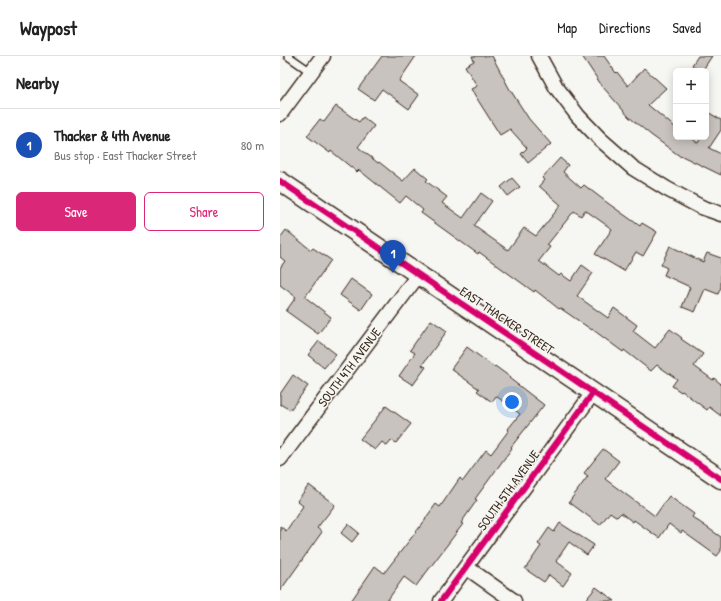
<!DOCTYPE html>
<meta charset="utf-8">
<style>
:root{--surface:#fff;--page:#f2f2f2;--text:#222;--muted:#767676;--line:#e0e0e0;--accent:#db2777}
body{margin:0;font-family:"Patrick Hand",sans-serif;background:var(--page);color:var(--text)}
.controls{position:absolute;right:12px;top:12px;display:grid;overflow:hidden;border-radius:6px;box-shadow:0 2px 10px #0003}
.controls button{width:36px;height:36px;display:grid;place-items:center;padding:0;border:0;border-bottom:1px solid var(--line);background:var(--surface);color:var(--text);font:20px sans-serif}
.you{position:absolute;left:232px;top:346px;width:14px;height:14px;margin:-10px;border:3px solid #fff;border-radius:50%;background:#1a73e8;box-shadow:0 0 0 6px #1a73e833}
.badge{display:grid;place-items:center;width:26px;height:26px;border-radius:50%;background:var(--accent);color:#fff;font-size:13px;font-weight:700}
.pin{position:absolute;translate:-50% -33px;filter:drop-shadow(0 1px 2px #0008)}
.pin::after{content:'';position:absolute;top:21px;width:14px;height:12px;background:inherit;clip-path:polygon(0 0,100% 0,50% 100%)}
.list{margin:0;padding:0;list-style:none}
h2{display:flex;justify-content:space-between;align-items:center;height:52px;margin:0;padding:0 16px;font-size:17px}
h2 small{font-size:13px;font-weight:400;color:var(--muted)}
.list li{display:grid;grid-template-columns:26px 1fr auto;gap:12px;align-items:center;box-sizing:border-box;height:72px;padding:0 16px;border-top:1px solid var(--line)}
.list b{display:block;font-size:15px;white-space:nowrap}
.list p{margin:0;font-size:13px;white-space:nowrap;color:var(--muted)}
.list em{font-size:13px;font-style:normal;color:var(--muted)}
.actions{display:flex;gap:8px;padding:12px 16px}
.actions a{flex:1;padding:9px 0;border:1px solid var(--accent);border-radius:6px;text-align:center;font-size:14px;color:var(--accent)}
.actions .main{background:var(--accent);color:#fff}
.map{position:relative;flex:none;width:441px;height:545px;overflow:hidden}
header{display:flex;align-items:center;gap:24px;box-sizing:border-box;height:56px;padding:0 20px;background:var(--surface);border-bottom:1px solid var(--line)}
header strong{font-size:19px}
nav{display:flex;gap:22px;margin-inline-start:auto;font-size:14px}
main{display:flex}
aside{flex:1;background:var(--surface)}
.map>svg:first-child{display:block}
</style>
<header>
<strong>Waypost</strong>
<nav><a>Map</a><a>Directions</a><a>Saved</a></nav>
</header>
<main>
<aside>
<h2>Nearby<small></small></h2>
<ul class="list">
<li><span class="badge" style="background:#1a4fb4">1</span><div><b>Thacker &amp; 4th Avenue</b><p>Bus stop · East Thacker Street</p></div><em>80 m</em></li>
</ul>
<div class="actions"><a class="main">Save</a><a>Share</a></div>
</aside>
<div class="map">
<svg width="441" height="545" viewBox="0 0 441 545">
<rect width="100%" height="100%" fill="#f6f6f2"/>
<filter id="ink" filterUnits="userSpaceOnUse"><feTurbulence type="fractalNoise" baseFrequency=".025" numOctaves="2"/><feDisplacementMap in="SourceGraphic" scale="8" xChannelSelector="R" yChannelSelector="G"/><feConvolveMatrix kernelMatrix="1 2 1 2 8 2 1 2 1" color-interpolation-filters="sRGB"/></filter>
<g filter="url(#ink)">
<path fill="#c8c3be" stroke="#3b2a1e" d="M 102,0 L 136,0 L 119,25 L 139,39 L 129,53 L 102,33 L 94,44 L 78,33 Z
M 192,0 L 212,0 L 229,32 L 249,63 L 271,88 L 248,107 L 241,98 L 247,92 L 230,73 L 220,79 L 201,49 L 191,33 L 197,30 L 185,10 L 194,5 Z
M 302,0 L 324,0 L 336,17 L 337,16 L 348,30 L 364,12 L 386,32 L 368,49 L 396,72 L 396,81 L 410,81 L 418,87 L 421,81 L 426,81 L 426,55 L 441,64 L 441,74 L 429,92 L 441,98 L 441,119 L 402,100 L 401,101 L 371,79 L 349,61 L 322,30 Z
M 418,0 L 432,0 L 422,15 L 420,15 L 412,9 Z
M 56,50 L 79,66 L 83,61 L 94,70 L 78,91 L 98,107 L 99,106 L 123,125 L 135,112 L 148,123 L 146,125 L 167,141 L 162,147 L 183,162 L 201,137 L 212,145 L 194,170 L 228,194 L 244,172 L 256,180 L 281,149 L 259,130 L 264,124 L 262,122 L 280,102 L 288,109 L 283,116 L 301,132 L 304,129 L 329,148 L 360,170 L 362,167 L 377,176 L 363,200 L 356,196 L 344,215 L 315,198 L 332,173 L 305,154 L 301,160 L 294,155 L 267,189 L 270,191 L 259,205 L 279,220 L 281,218 L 291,225 L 302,209 L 313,217 L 297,240 L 328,262 L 334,252 L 357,269 L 353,275 L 375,292 L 390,273 L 402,282 L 401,283 L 423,298 L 414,310 L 433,324 L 434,322 L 441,328 L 441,360 L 429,351 L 427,354 L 402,335 L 401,336 L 392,330 L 397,323 L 377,309 L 371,315 L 344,294 L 343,296 L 312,273 L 312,274 L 280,252 L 279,253 L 255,234 L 254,236 L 199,196 L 198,198 L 141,157 L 143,154 L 126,140 L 120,147 L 79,114 L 77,116 L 51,95 L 50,97 L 27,80 L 40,63 L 44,66 Z
M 232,122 L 240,131 L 228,140 L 221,131 Z
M 6,174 L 31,194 L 33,192 L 51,204 L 25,241 L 51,261 L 38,278 L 6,255 L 16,241 L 0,229 L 0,212 L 5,205 L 0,201 L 0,182 Z
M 390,190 L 423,206 L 427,197 L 441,202 L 441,231 L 438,238 L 425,233 L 415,256 L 402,251 L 410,231 L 384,219 L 387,212 L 381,209 Z
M 71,223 L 92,238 L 81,254 L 60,239 Z
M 151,264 L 167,275 L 142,309 L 146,311 L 133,329 L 119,320 L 135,297 L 130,294 Z
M 39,285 L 56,298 L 44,312 L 28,299 Z
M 187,291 L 214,311 L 215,310 L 230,321 L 229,322 L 264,349 L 231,391 L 232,392 L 195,443 L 197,444 L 181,467 L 183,468 L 136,530 L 124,521 L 107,545 L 71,545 L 95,510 L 104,517 L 146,463 L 145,463 L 156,448 L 160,451 L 180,422 L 183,425 L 206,394 L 211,398 L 229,374 L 228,373 L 240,358 L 216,340 L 212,346 L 197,335 L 199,333 L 171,313 Z
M 13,319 L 28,330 L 10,354 L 0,348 L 0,338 Z
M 106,350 L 131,368 L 116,387 L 112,384 L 107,390 L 102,386 L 95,394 L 80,383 Z
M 323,393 L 339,405 L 325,423 L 375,460 L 389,440 L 414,458 L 412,461 L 441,481 L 441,495 L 437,500 L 402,475 L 401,477 L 389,468 L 379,482 L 354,464 L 353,466 L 341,457 L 337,461 L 330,456 L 320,469 L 289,446 L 308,420 L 304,417 Z
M 29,429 L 55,449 L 37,472 L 42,476 L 0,535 L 0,470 L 6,475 L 23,450 L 17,445 Z
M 280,467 L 314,489 L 307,499 L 289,486 L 276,505 L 292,517 L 283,530 L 269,519 L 264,526 L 245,513 L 261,490 L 258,488 L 269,472 L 274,476 Z
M 68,468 L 79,477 L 72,486 L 61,477 Z
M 316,531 L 335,545 L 305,545 Z"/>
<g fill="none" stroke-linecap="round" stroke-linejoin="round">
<g stroke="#3b2a1e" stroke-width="10">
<path id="service" d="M 8,0 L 31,16"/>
</g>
<g stroke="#3b2a1e" stroke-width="17">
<path id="minor" d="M 259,0 L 276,31 L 298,60 L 320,83 L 353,112 L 387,133 L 421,151 L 441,158
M 0,58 L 43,0
M 0,403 L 139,218
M 186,511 L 234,545
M 161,545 L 313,337"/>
</g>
<g stroke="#3b2a1e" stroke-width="21">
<path id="tertiary" d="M 0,125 L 441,423"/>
</g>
<use href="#service" stroke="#f6f6f2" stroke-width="7"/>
<use href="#minor" stroke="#f6f6f2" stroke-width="14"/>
<use href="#tertiary" stroke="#f6f6f2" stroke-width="18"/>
<g stroke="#f6f6f2" stroke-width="8">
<path id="cycleway" d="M 0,125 L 441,423
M 161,545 L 313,337"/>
</g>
<use href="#cycleway" stroke="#d6006c" stroke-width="6"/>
</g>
</g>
<g text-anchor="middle" stroke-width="3" stroke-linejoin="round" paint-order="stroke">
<g font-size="13" fill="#3b2a1e" stroke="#f6f6f2">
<text transform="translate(227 264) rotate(34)" y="5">EAST THACKER STREET</text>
<text transform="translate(69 311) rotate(-53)" y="5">SOUTH 4TH AVENUE</text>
<text transform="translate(228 434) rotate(-54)" y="5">SOUTH 5TH AVENUE</text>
</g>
</g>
</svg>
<div class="controls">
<button>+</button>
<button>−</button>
</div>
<div class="you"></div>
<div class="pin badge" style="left:113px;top:217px;background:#1a4fb4">1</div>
</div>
</main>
